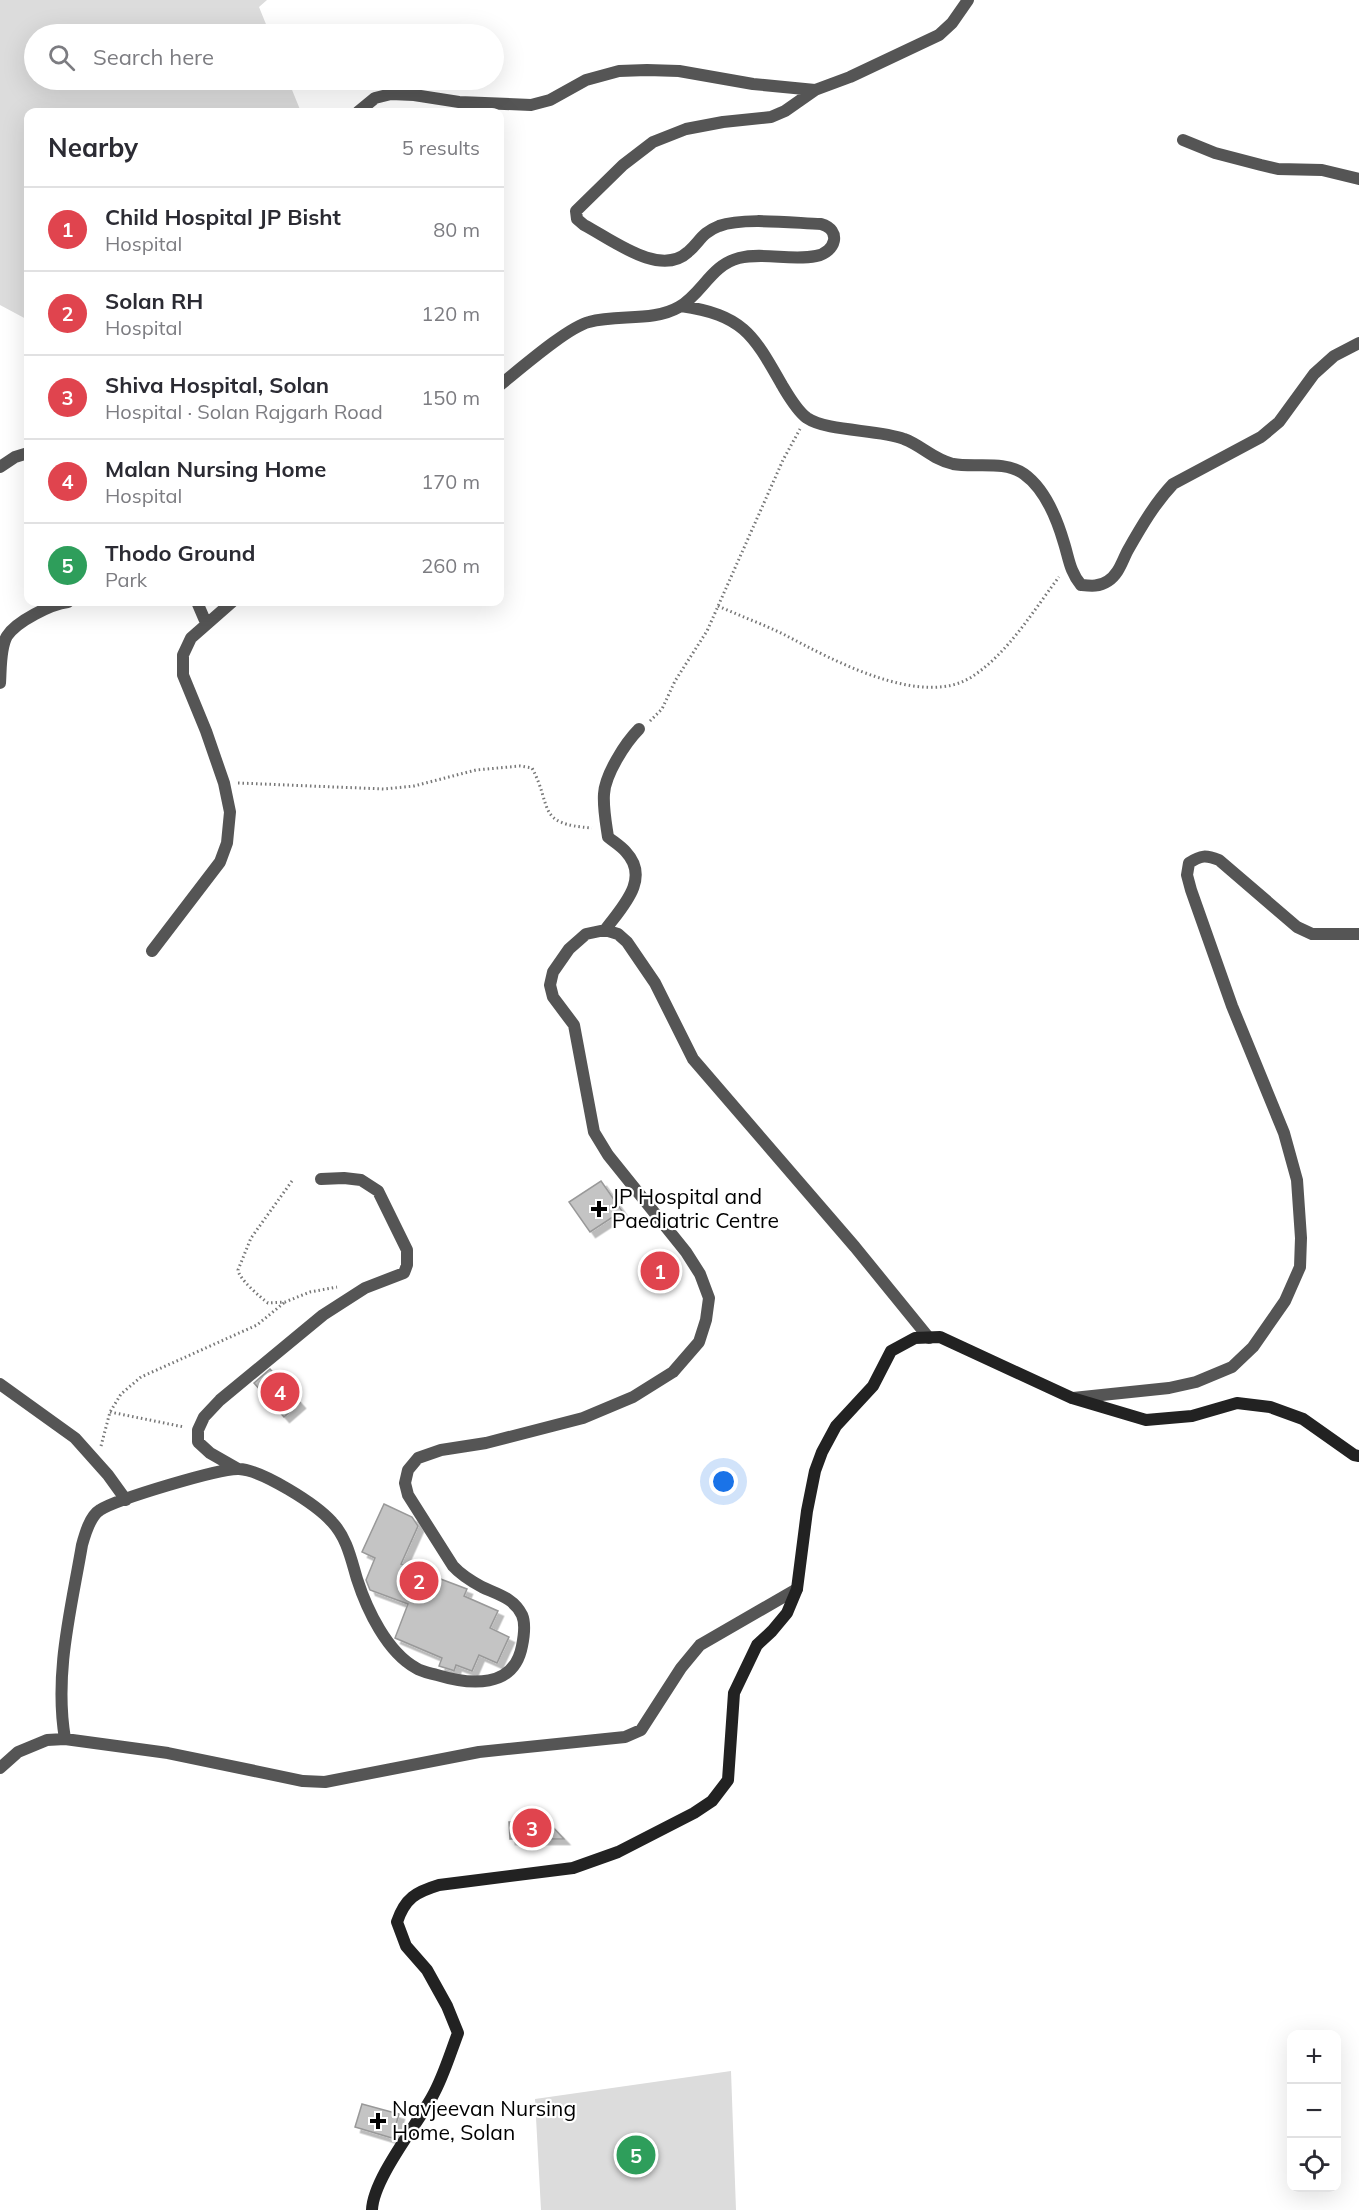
<!DOCTYPE html>
<meta charset="utf-8">
<style>
:root{--surface:#fff;--page:#f2f2f3;--text:#2b2b33;--muted:#7c7c81;--line:#e1e1e2;--accent:#7c3aed}
body{margin:0;font-family:Mulish,sans-serif;background:var(--page);color:var(--text)}
.controls{position:absolute;right:18px;bottom:18px;display:grid;overflow:hidden;border-radius:12px;box-shadow:0 6px 24px #0002}
.controls button{width:54px;height:54px;display:grid;place-items:center;padding:0;border:0;border-bottom:2px solid var(--line);background:var(--surface);color:var(--text);font:30px sans-serif}
.you{position:absolute;left:724px;top:1482px;width:21px;height:21px;margin:-15px;border:4px solid #fff;border-radius:50%;background:#1a73e8;box-shadow:0 0 0 9px #1a73e833}
.badge{display:grid;place-items:center;width:39px;height:39px;border-radius:50%;background:var(--accent);color:#fff;font-size:20px;font-weight:700}
.pin{position:absolute;translate:-50% -50%;border:3px solid #fff;box-shadow:0 2px 6px #0006}
.list{margin:0;padding:0;list-style:none}
h2{display:flex;justify-content:space-between;align-items:center;height:78px;margin:0;padding:0 24px;font-size:26px}
h2 small{font-size:20px;font-weight:400;color:var(--muted)}
.list li{display:grid;grid-template-columns:39px 1fr auto;gap:18px;align-items:center;box-sizing:border-box;height:84px;padding:0 24px;border-top:2px solid var(--line)}
.list b{display:block;font-size:22px;white-space:nowrap}
.list p{margin:0;font-size:20px;white-space:nowrap;color:var(--muted)}
.list em{font-size:20px;font-style:normal;color:var(--muted)}
.icon{flex:none;width:33px;height:33px;fill:none;stroke:currentColor;stroke-width:2;stroke-linecap:round;stroke-linejoin:round}
.map{position:relative;flex:none;width:1359px;height:2210px;overflow:hidden}
.search{position:absolute;background:var(--surface);box-shadow:0 6px 24px #0002;left:24px;top:24px;width:480px;height:66px;display:flex;align-items:center;gap:15px;box-sizing:border-box;padding:0 21px;border-radius:33px;color:var(--muted);font-size:22px}
.panel{position:absolute;background:var(--surface);box-shadow:0 6px 24px #0002;left:24px;top:108px;width:480px;height:498px;border-radius:12px}
.map>svg:first-child{display:block}
</style>
<div class="map">
<svg width="1359" height="2210" viewBox="0 0 1359 2210">
<defs>
<filter id="shadow"><feDropShadow dx="5.5" dy="5.5" stdDeviation="0" flood-color="#0004"/></filter>
</defs>
<rect width="100%" height="100%" fill="#fff"/>
<path fill="#dcdcdc" d="M 0,0 L 267,0 L 259,7 L 270,34 L 34,34 L 34,80 L 288,80 L 301,112 L 28,112 L 28,320 L 0,305 Z
M 731,2071 L 736,2210 L 541,2210 L 535,2099 Z"/>
<path fill="#c4c4c4" stroke="#999" stroke-width="1.5" filter="url(#shadow)" d="M 601,1181 L 622,1211 L 590,1232 L 569,1202 Z
M 270,1369 L 300,1403 L 284,1417 L 254,1383 Z
M 384,1504 L 412,1517 L 418,1526 L 401,1564 L 467,1589 L 464,1596 L 498,1611 L 490,1628 L 509,1637 L 497,1663 L 479,1655 L 472,1671 L 456,1665 L 454,1671 L 452,1670 L 439,1666 L 442,1658 L 395,1638 L 408,1604 L 370,1590 L 366,1580 L 375,1558 L 362,1552 Z
M 547,1821 L 564,1839 L 510,1839 L 509,1822 Z
M 362,2104 L 399,2114 L 392,2138 L 355,2127 Z"/>
<g fill="none" stroke-linecap="round" stroke-linejoin="round">
<path stroke="#777" stroke-width="3" stroke-dasharray="1.5 3" stroke-linecap="butt" d="M 718,606 C 740,616 763,624 785,635 C 831,659 923,710 973,676 C 1009,652 1033,611 1059,577
M 650,721 L 662,709 L 675,681 L 707,631 L 783,460 L 800,429
M 238,783 L 384,789 L 414,786 L 476,770 L 520,766 L 532,768 C 553,807 535,824 592,828
M 292,1181 L 251,1238 L 238,1270 C 239,1279 260,1297 268,1303 L 285,1302 L 310,1292 L 337,1287
M 110,1412 L 184,1427
M 101,1446 L 110,1412 L 121,1394 L 141,1377 L 257,1325 L 285,1302"/>
<path stroke="#555" stroke-width="12" d="M 358,112 L 375,98 L 391,94 L 414,95 L 459,102 L 531,105 L 550,100 L 586,80 L 619,71 L 647,70 L 679,71 L 753,84 L 815,90
M 1183,140 L 1215,153 L 1261,165 L 1278,169 L 1322,170 L 1359,179
M 681,306 C 743,315 753,334 782,385 C 788,395 797,411 807,418 C 828,432 878,429 904,439 C 921,445 934,460 953,464 C 975,468 1004,460 1024,474 C 1045,489 1057,519 1064,543 C 1069,559 1070,572 1081,585 C 1091,586 1099,587 1108,581 C 1119,574 1122,561 1128,550 C 1141,527 1155,503 1173,484 L 1261,437 L 1279,422 L 1314,374 L 1334,356 L 1359,343
M 500,385 C 519,370 568,327 589,322 C 618,314 653,322 679,307 C 702,294 711,265 739,258 C 764,252 791,261 816,256 C 836,252 842,230 821,224 C 793,223 744,217 719,226 C 701,233 700,242 688,252 C 660,278 611,239 584,225 L 577,219 L 576,211 L 623,165 L 653,142 L 686,129 L 723,122 L 771,117 L 785,111 L 815,90 L 850,77 L 939,35 L 952,23 L 968,0
M 0,467 L 15,457 L 28,453
M 197,602 L 206,623
M 0,683 C 1,669 0,648 7,636 C 17,621 51,604 68,602
M 605,930 C 622,907 651,879 626,852 C 621,846 614,842 608,837 C 606,823 603,808 604,794 C 605,775 625,743 639,729
M 152,951 L 220,862 L 227,843 L 230,812 L 224,783 L 206,731 L 183,675 L 183,655 L 191,638 L 232,602
M 0,1384 L 75,1438 L 108,1475 L 126,1500
M 1073,1398 L 1169,1388 L 1196,1382 L 1232,1367 L 1253,1347 L 1285,1301 L 1300,1267 L 1301,1238 L 1297,1180 L 1284,1133 L 1232,1006 L 1191,890 L 1187,875 L 1189,863 C 1201,855 1206,855 1219,860 L 1297,927 L 1312,934 L 1359,934
M 238,1469 L 210,1453 L 198,1442 L 198,1430 L 204,1417 L 220,1400 L 323,1315 L 365,1288 L 404,1273 L 407,1265 L 407,1250 L 378,1191 L 361,1180 L 344,1178 L 321,1179
M 65,1739 C 54,1673 71,1610 82,1545 C 85,1534 90,1516 100,1510 C 117,1499 220,1468 239,1469 C 262,1470 316,1504 332,1522 C 347,1538 351,1559 357,1579 C 367,1610 387,1652 416,1668 C 422,1672 430,1673 437,1675 C 470,1685 514,1689 522,1646 C 524,1636 526,1624 522,1615 C 514,1598 497,1594 482,1587 C 471,1581 461,1575 453,1566 L 408,1495 L 405,1483 L 408,1470 L 418,1458 L 441,1450 L 486,1443 L 583,1418 L 633,1397 L 673,1372 L 699,1342 L 706,1320 L 709,1298 L 700,1274 L 686,1252 L 608,1155 L 594,1132 L 574,1025 L 553,997 L 550,985 L 553,972 L 569,949 L 586,934 L 605,930 L 618,934 L 627,942 L 655,983 L 693,1059 L 855,1247 L 929,1338
M 0,1768 L 18,1752 L 47,1740 L 65,1739 L 168,1753 L 303,1781 L 325,1782 L 479,1752 L 625,1737 L 641,1730 L 681,1668 L 700,1645 L 797,1589"/>
<path stroke="#222" stroke-width="12" d="M 372,2210 C 373,2179 416,2126 432,2097 C 443,2078 450,2054 458,2033 L 447,2006 L 427,1970 L 406,1946 L 397,1922 C 405,1898 416,1892 439,1885 L 573,1868 L 618,1852 L 694,1813 L 712,1801 L 728,1780 L 734,1693 L 757,1645 L 772,1631 L 787,1613 L 797,1589 L 807,1511 L 815,1471 L 822,1452 L 836,1426 L 873,1386 L 891,1351 L 915,1338 L 940,1337 L 1072,1398 L 1146,1420 L 1192,1416 L 1237,1403 L 1270,1407 L 1303,1419 L 1354,1455 L 1359,1456"/>
</g>
<g fill="#000" stroke="#fff" stroke-width="2">
<path d="M596 1200h6v6h6v6h-6v6h-6v-6h-6v-6h6z"/>
<path d="M375 2112h6v6h6v6h-6v6h-6v-6h-6v-6h6z"/>
</g>
<g text-anchor="middle" stroke-width="4.5" stroke-linejoin="round" paint-order="stroke">
<g font-size="21" fill="#000" stroke="#fff" text-anchor="start">
<text x="612" y="1204">JP Hospital and<tspan x="612" dy="24">Paediatric Centre</tspan></text>
<text x="392" y="2116">Navjeevan Nursing<tspan x="392" dy="24">Home, Solan</tspan></text>
</g>
</g>
</svg>
<div class="controls">
<button>+</button>
<button>−</button>
<button><svg class="icon" aria-label="locate" viewBox="0 0 24 24"><circle cx="12" cy="12" r="6"/><path d="M12 2v4M12 18v4M2 12h4M18 12h4"/></svg></button>
</div>
<div class="you"></div>
<div class="pin badge" style="left:660px;top:1271px;background:#e0444e">1</div>
<div class="pin badge" style="left:419px;top:1581px;background:#e0444e">2</div>
<div class="pin badge" style="left:532px;top:1828px;background:#e0444e">3</div>
<div class="pin badge" style="left:280px;top:1392px;background:#e0444e">4</div>
<div class="pin badge" style="left:636px;top:2155px;background:#2e9e5b">5</div>
<div class="search"><svg class="icon" aria-label="search" viewBox="0 0 24 24"><circle cx="10" cy="10" r="6"/><path d="M15 15l6 6"/></svg>Search here</div>
<section class="panel">
<h2>Nearby<small>5 results</small></h2>
<ul class="list">
<li><span class="badge" style="background:#e0444e">1</span><div><b>Child Hospital JP Bisht</b><p>Hospital</p></div><em>80 m</em></li>
<li><span class="badge" style="background:#e0444e">2</span><div><b>Solan RH</b><p>Hospital</p></div><em>120 m</em></li>
<li><span class="badge" style="background:#e0444e">3</span><div><b>Shiva Hospital, Solan</b><p>Hospital · Solan Rajgarh Road</p></div><em>150 m</em></li>
<li><span class="badge" style="background:#e0444e">4</span><div><b>Malan Nursing Home</b><p>Hospital</p></div><em>170 m</em></li>
<li><span class="badge" style="background:#2e9e5b">5</span><div><b>Thodo Ground</b><p>Park</p></div><em>260 m</em></li>
</ul>
</section>
</div>
